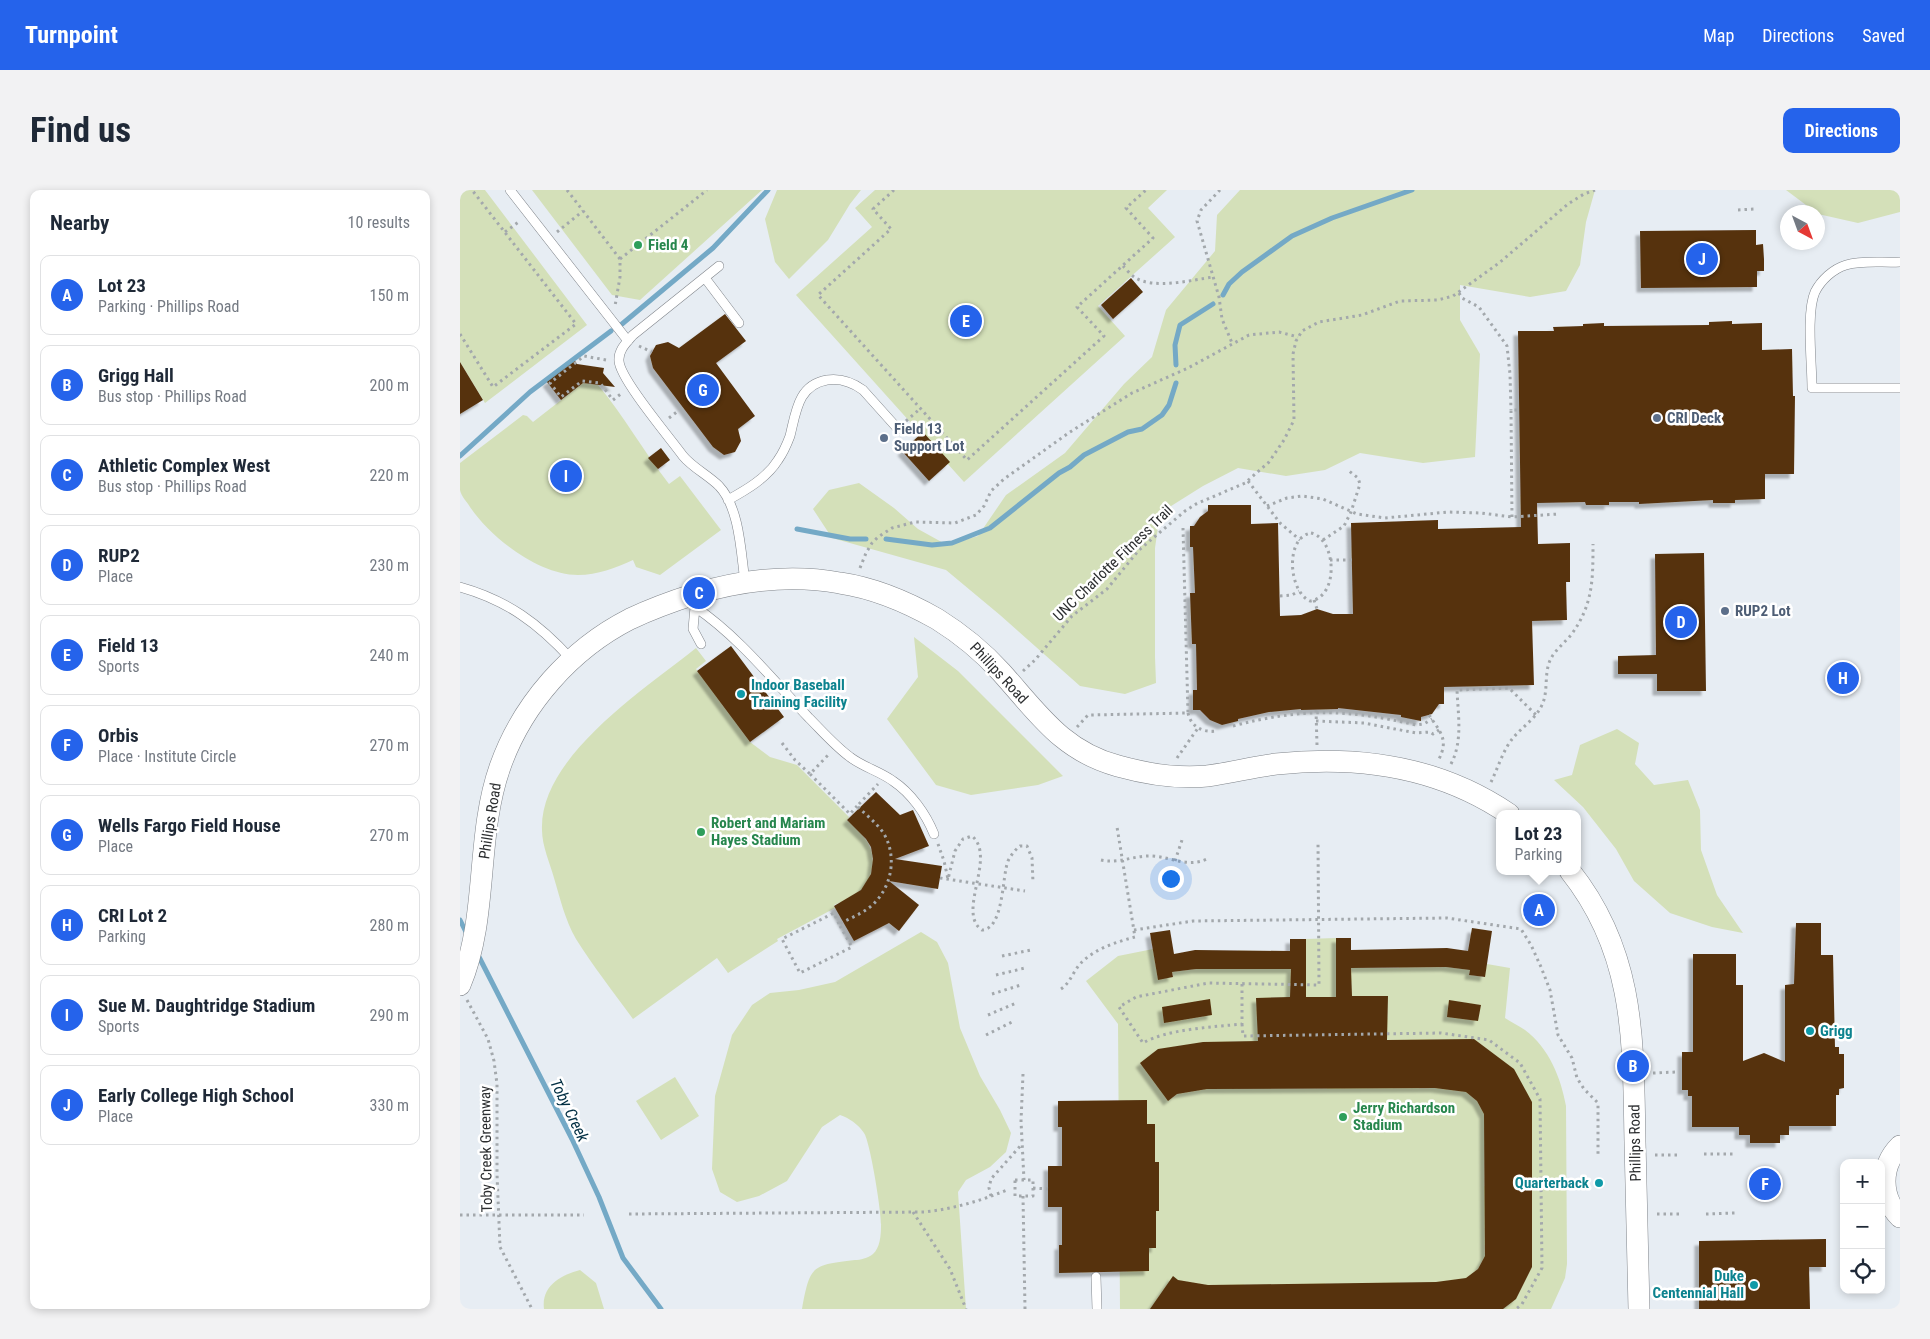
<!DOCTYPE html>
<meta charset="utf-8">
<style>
:root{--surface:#fff;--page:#f2f2f3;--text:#1f2937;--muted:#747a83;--line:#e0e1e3;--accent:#2563eb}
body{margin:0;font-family:"Roboto Condensed",sans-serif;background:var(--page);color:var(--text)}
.controls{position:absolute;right:15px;bottom:15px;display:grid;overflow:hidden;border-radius:10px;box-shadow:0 2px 8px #0003}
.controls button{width:45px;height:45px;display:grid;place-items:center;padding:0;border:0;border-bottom:1px solid var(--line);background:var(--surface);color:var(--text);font:25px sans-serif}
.compass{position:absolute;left:1320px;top:15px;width:45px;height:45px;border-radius:50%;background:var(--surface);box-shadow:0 2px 8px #0003;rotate:139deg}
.you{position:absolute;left:710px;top:688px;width:18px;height:18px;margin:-12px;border:4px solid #fff;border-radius:50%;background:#1a73e8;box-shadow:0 0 0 8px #1a73e833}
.badge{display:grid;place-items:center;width:32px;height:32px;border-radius:50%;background:var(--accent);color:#fff;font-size:16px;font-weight:700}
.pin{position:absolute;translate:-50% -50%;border:2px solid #fff;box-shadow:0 1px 5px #0006}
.popup{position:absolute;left:1036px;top:620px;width:85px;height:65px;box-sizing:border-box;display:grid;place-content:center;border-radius:10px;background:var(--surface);filter:drop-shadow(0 1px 4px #0005);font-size:16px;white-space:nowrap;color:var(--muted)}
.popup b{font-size:19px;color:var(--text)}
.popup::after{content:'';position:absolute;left:50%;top:100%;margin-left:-10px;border:10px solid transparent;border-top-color:var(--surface)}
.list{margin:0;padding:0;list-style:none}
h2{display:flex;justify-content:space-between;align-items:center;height:65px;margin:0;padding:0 20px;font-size:21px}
h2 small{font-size:16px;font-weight:400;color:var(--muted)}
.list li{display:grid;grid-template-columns:32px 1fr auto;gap:15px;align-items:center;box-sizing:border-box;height:80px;margin:0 10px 10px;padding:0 10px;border:1px solid var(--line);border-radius:10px}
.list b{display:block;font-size:19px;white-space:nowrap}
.list p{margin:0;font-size:16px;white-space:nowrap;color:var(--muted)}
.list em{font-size:16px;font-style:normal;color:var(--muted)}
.icon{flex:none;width:28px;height:28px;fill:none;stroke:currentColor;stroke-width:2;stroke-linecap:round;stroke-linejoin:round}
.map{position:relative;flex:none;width:1440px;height:1119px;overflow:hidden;border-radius:10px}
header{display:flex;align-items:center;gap:30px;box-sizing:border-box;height:70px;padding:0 25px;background:var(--accent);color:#fff}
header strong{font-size:24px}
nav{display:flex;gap:28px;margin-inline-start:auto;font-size:18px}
.intro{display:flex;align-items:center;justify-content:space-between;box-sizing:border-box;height:120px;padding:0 30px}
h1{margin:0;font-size:35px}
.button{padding:12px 22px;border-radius:10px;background:var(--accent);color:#fff;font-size:18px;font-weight:700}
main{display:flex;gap:30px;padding:0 30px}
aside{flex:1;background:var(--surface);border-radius:10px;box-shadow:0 2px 8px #0003}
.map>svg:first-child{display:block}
</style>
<header>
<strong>Turnpoint</strong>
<nav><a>Map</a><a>Directions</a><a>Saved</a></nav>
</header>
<div class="intro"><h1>Find us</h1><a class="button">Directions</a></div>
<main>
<aside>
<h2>Nearby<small>10 results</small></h2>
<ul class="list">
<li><span class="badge">A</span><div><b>Lot 23</b><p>Parking · Phillips Road</p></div><em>150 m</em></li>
<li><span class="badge">B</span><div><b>Grigg Hall</b><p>Bus stop · Phillips Road</p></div><em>200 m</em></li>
<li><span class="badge">C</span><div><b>Athletic Complex West</b><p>Bus stop · Phillips Road</p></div><em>220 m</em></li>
<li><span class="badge">D</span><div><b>RUP2</b><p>Place</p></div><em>230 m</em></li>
<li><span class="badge">E</span><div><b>Field 13</b><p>Sports</p></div><em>240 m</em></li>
<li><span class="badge">F</span><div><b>Orbis</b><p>Place · Institute Circle</p></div><em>270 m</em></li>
<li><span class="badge">G</span><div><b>Wells Fargo Field House</b><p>Place</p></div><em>270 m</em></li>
<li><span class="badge">H</span><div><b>CRI Lot 2</b><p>Parking</p></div><em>280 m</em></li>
<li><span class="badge">I</span><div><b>Sue M. Daughtridge Stadium</b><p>Sports</p></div><em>290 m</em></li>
<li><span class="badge">J</span><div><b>Early College High School</b><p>Place</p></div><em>330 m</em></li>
</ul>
</aside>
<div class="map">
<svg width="1440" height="1119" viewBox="0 0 1440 1119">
<defs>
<filter id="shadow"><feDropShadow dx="-4.5" dy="4.5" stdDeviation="1" flood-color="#0004"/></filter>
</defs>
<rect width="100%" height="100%" fill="#e7edf3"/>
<path fill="#d4e0b9" d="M 0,0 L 25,0 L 127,135 L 25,213 L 0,172 Z
M 72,0 L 302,0 L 180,110 L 152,105 Z
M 317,0 L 401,0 L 390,14 L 368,50 L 329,89 L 315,72 L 305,29 Z
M 415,0 L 707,0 L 688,18 L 715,47 L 638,116 L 665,146 L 504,292 L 336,105 L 412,37 L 395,18 Z
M 780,0 L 1135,0 L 1126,32 L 1120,75 L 1106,101 L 1070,107 L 1000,95 L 1000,130 L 1020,164 L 1015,267 L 963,273 L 900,263 L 865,280 L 826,286 L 778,278 L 743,296 L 700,323 L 695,358 L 695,467 L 696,493 L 665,504 L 620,496 L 540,425 L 486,380 L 372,348 L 353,319 L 369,300 L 399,293 L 434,318 L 458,339 L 487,355 L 518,346 L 546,305 L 605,263 L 664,194 L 692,167 L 706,120 L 755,61 L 757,25 Z
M 1326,0 L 1440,0 L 1440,22 L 1398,33 L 1358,24 Z
M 123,193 L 138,195 C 164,226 184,262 209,294 L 220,286 L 261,340 L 200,385 L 176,377 L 173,370 C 155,378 138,385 118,385 C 79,385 31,348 10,317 C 7,312 1,306 0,300 C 0,292 0,282 0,273 L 63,225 L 67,226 L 73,232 Z
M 454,447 L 498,481 L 603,586 L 578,595 L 511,605 L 476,595 L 427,529 L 458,487 Z
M 236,458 L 246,471 L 236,479 L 290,552 L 310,567 L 337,575 L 389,627 L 387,630 C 394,636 401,642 406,650 C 417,665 414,687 401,700 C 395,707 383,711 374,715 L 375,718 L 317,749 L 318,751 L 268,783 L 257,768 L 173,829 C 154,803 133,776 116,749 C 105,730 100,708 94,688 C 90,673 82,656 82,640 C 79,567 185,499 236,458 Z
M 1157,539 L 1179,553 L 1175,574 L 1194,595 L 1228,590 L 1240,620 L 1241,660 L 1257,705 L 1283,743 L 1252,737 L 1210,723 L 1174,691 L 1156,659 L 1123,617 L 1094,590 L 1112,585 L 1120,555 Z
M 461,742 L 477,752 L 488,773 L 500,838 L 520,886 L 540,920 L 551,943 L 546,962 L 530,977 L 506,990 L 498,1002 L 506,1119 L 342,1119 C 350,1075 352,1075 395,1070 C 400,1070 408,1068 413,1064 C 420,1058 421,1045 421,1036 C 422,1024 410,951 404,943 C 398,934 389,928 380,925 L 362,937 L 327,991 L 299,1006 L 277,1012 L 260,1002 L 252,979 L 255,906 L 272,845 L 292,815 L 310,803 L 339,800 L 375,792 Z
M 876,748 L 876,783 L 891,783 L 891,778 L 986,777 L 1010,780 L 1009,785 L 1024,787 L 1027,774 L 1050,778 L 1045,828 C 1051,832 1059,836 1065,840 C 1089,858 1101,888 1106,916 L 1107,1074 L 1105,1088 L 1091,1119 L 660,1119 L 658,834 L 626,791 L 658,766 L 693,759 L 698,789 L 713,787 L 712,782 L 736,779 L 831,779 L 831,784 L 846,784 L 846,749 Z
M 215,887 L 239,926 L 201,950 L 176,911 Z
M 120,1080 L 136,1093 L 144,1119 L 84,1119 C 81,1096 101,1085 120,1080 Z"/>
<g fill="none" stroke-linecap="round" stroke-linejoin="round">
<path stroke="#74a9c6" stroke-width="5" d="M 763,105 L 769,94 L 782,82 L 832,46 L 872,28 L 952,0
M 162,134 L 253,58 L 308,0
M 716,175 L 715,155 L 720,135 L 753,114
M 0,266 L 70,202 L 151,141
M 337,339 L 390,349 L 406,349
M 426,349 L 472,355 L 492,353 L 530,338 L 599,283 L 610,277 L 624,265 L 668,242 L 682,239 L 702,225 L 709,215 L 716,193
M 0,730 L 7,744
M 17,763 L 112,949 L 139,1007 L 163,1068 L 201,1119"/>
</g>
<path fill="#56330e" filter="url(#shadow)" d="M 1296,40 L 1296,55 L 1303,54 L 1304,69 L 1304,81 L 1297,81 L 1297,97 L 1181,98 L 1180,41 Z
M 671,88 L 683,102 L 653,129 L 641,115 Z
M 265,124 L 286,151 L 256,173 L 295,226 L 278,239 L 281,251 L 275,262 L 264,265 L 253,257 L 193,178 L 190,166 L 196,155 L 208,152 L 219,158 Z
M 1272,131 L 1272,134 L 1302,133 L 1302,160 L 1332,159 L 1333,206 L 1335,206 L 1334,284 L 1305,284 L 1305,309 L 1275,310 L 1275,313 L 1253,313 L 1253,310 L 1179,314 L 1179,312 L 1149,312 L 1149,315 L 1126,315 L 1125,312 L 1077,313 L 1078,354 L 1110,353 L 1110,392 L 1106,392 L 1107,430 L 1072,431 L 1074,495 L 984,497 L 984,514 L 979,514 L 972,524 L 961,527 L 961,531 L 941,527 L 941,525 L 878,518 L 878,519 L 841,520 L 841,519 L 809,522 L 778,529 L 778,531 L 762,535 L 750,530 L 740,520 L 733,520 L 733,500 L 737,500 L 736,454 L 732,454 L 730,403 L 735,403 L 733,357 L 730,357 L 730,336 L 734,336 L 740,327 L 748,321 L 748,315 L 791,315 L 791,334 L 818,333 L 820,426 L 841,425 L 857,419 L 873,424 L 893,424 L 891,333 L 978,330 L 978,339 L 1061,337 L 1058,141 L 1094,141 L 1093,137 L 1123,136 L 1123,134 L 1144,133 L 1144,136 L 1249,135 L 1249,132 Z
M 115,171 L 117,174 L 144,178 L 143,183 L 155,197 L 123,193 L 101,210 L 87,192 Z
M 0,172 L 23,210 L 0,224 Z
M 463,242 L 490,272 L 469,291 L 442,261 Z
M 201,258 L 210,270 L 198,279 L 188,268 Z
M 1244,363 L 1246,501 L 1197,501 L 1197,484 L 1158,484 L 1158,466 L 1196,465 L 1195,364 Z
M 271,456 L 324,527 L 290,552 L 237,481 Z
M 416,602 L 440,625 L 453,620 L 469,656 L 435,669 L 482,676 L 478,699 L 429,691 L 459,715 L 439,741 L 429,733 L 394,751 L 374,716 L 401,700 L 411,684 L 413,669 L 411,657 L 406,649 L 387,630 Z
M 1336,733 L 1361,733 L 1361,765 L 1373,765 L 1375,857 L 1379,857 L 1379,864 L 1384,864 L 1384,898 L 1379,899 L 1379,905 L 1376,905 L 1376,936 L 1329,936 L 1329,945 L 1320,945 L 1320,953 L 1290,953 L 1290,945 L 1279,945 L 1279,937 L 1232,937 L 1232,906 L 1228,906 L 1228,900 L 1222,900 L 1222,862 L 1233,862 L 1233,764 L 1276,764 L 1276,795 L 1283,795 L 1283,871 L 1304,863 L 1325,872 L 1325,795 L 1334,794 Z
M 1012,738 L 1032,741 L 1025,787 L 1009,785 L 1010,780 L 986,777 L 891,778 L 892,806 L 928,806 L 927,850 L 1014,849 L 1054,879 L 1072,912 L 1072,1077 L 1056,1109 L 1043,1119 L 690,1119 L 713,1086 L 718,1090 L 748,1095 L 976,1092 L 1006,1088 L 1018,1079 L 1025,1066 L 1024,924 L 1017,911 L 1006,902 L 975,898 L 747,899 L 717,904 L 708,911 L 680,873 L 698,859 L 743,852 L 798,851 L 796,808 L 830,807 L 831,779 L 736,779 L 712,782 L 713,787 L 698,790 L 690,743 L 710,740 L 714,764 L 735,760 L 830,761 L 830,749 L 846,749 L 846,807 L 876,807 L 876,748 L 891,748 L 891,760 L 987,758 L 1008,761 Z
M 750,809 L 752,825 L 704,833 L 702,817 Z
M 989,810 L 1021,815 L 1018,831 L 987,827 Z
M 687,910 L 687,934 L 695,934 L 695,972 L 699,972 L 699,1021 L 696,1021 L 696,1058 L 689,1058 L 689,1081 L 599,1083 L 599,1055 L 602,1055 L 602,1017 L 588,1017 L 588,976 L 602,976 L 602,937 L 598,937 L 598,911 Z
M 1366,1049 L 1366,1077 L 1349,1077 L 1350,1119 L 1239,1119 L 1239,1051 Z"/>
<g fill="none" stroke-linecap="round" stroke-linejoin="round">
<g stroke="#80858b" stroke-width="10">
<path id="service" d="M 50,0 L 168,151
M 1440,72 C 1423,73 1403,70 1386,75 C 1373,79 1361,90 1355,102 C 1346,122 1352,174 1352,198 L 1440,198
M 259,76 L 173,145 C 167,152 158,160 159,171 C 160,189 210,248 223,266 C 233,278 248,285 259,296 C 280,318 281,364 285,392
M 245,88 L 279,133
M 268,310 C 286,300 307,288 318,270 C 323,263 327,254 330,246 C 336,222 338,195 367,190 C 381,188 392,192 403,200 L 438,239
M 0,397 C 47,410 79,434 111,469
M 241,454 L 233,439 L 235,417 C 278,446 313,490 349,528 C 362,541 375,556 390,567 C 403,577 419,581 433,591 C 451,603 466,624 474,644
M 636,1087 L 637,1119"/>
</g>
<g stroke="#80858b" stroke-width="22">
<path id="tertiary" d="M 1110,681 C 1176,764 1173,852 1175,952 C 1176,1008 1178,1063 1179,1119
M 0,795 C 29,726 15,648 40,577 C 62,514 111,459 170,429 C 191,419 213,411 235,404 C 282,390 331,384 380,393 C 414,398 447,412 477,429 C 501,444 522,461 541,482 C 578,523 602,561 658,576 C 687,584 717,589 747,586 C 770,583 793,577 816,574 C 898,565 980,577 1049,624
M 1440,956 C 1420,976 1420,1007 1440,1027"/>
</g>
<path stroke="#a3a8ac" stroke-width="3" stroke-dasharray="2.5 4" stroke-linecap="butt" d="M 107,0 L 160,69 L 160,87 L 155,116
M 434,0 L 413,19 L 431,39 L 358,105 L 507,270 L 644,146 L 617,117 L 693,48 L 666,18 L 686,0
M 760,0 L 741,20 L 737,31 L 759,107 L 762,129 L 772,153
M 1278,20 L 1295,19
M 45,42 L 60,31
M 97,42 L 123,21
M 160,69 L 247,0
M 663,76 C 666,79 670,84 674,87 C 693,100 732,90 753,87
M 999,103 L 1002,108 L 1019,117 L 1047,156 L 1050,184 L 1051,220
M 0,144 L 33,197 L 116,134 L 12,0
M 179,156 L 192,162
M 146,170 L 124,166 L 90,193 L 101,207 L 122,191 L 140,193 L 153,210 L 162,203
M 209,228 L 218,221
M 446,231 L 461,218
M 788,291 L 820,333 L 840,350
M 807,316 L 827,308 L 842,306 L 863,309 L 897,324 L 925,328 L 988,322 L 1021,323 L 1052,327 L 1098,324
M 1052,327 L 1051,220 L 1059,220
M 851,343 C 876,348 880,407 850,411 C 828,401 825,347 851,343 Z
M 863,350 L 884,336 L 891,322 L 900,294 L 898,288 L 889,281
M 870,370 L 892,370
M 400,378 L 406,363 L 412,353 L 418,347 L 432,338 L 455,332 L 495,333 L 516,325 L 524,316 L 531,301 L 544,289 L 610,242 L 672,203 L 728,178 L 789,145 L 819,142 L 838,147
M 820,406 L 832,405 L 839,401
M 854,410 L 857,419
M 563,481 L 575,470 L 612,426 L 647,399 L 679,360 L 725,321 L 736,314 L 785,293 L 809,272 L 824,250 L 834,230 L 833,164 L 836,151 L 842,141 L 859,132 L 902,125 L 940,111 L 978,110 L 993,106 L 1039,73 L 1108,14 L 1124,4 L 1135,0
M 856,520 L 857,555
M 728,523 C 731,537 743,543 757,541
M 969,525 C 980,542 989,549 979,569
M 856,531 L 904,533 L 956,543 L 970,542 L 973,544 L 979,540
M 773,536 C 841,518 888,519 956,535 L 964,534 L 972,529
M 617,537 L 628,525 L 728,523 L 723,338
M 322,553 L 335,570 L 350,584 L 370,563
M 717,568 L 738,538
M 991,574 C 1003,551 998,525 997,500 L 1049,498 L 1076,525
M 350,584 L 390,624 L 397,616
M 1031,592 C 1038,578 1043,560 1053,548 C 1062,537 1075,529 1081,517 C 1090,501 1082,481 1093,465 C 1098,458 1105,452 1111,445 C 1133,415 1133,390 1133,354
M 478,654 L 484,671 L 488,689 L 495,661 L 503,649 L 512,646 C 537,667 496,723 522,740 C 544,739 542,686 548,671 C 551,665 555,660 560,656 L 567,656 L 572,668 L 573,693
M 641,670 C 659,674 675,665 692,666 C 712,667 727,678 747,669
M 715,671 L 722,650
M 480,688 L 565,701
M 379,734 L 374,723 L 322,749 L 340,783 L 392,757 L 379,734 C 389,729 401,724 410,717 C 431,700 438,668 424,644 C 417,633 406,625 397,616 L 418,594
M 674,740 L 733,731 L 987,728 L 1061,739 L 1071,755 L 1081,777 L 1090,800 L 1098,845 L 1112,868 L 1117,888 L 1124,899 L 1138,913 L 1138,964
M 542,766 L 571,760
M 536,785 L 565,778
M 782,794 L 782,834 C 753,837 707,839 683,853 L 659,817 L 676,807 L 748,793 L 859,795 L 858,651
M 601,799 C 610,793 613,782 620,774 C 634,759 656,752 675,747 L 657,637
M 532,804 L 561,795
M 7,810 L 28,849 L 34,871 L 37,894 L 37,984 L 40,1057 L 72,1119
M 528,825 L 556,813
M 782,834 L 783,846 L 981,843 L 1029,850 L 1060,873 L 1080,909 L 1082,1078 L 1062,1114 L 1056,1119
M 526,845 L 552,832
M 1193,883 L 1217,882
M 563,884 L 561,931 L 564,990
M 1244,964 L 1274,964
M 1195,965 L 1218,965
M 555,990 L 573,990 L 573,1006 L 555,1006 Z
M 1081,994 L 1120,994
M 573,998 L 588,999
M 531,1006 L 529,998 L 531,989 L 562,954
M 563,1006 L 565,1119
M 453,1022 L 490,1079 L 506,1119
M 169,1024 L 464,1022 C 493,1019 520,1011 547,1000
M 1197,1024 L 1221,1024
M 1246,1024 L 1275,1023
M 0,1025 L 124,1025"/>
<use href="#service" stroke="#fff" stroke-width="9"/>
<use href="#tertiary" stroke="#fff" stroke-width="21"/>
</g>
<g fill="#2e9e5b" stroke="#fff" stroke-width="2">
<circle cx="178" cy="55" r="5"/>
<circle cx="241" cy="642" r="5"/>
<circle cx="883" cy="927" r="5"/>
</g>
<g fill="#5c6f8a" stroke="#fff" stroke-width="2">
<circle cx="1197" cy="228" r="5"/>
<circle cx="424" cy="248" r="5"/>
<circle cx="1265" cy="421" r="5"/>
</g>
<g fill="#0f9aa8" stroke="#fff" stroke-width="2">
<circle cx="281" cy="504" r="5"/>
<circle cx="1350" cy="841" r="5"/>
<circle cx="1139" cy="993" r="5"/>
<circle cx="1294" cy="1095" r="5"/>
</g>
<g text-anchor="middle" stroke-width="5" stroke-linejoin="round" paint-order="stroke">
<g font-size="15" font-weight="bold" fill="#27864d" stroke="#fff" text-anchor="start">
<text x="188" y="60">Field 4</text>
<text x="251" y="638">Robert and Mariam<tspan x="251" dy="17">Hayes Stadium</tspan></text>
<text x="893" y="923">Jerry Richardson<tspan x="893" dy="17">Stadium</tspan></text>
</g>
<g font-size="15" font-weight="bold" fill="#4e5e75" stroke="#fff" text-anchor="start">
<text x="1207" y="233">CRI Deck</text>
<text x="434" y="244">Field 13<tspan x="434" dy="17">Support Lot</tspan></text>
<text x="1275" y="426">RUP2 Lot</text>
</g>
<g font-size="15" fill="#2c2e30" stroke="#fff">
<text transform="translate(653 373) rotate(-44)" y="5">UNC Charlotte Fitness Trail</text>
<text transform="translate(539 483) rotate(47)" y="5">Phillips Road</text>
<text transform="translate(30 631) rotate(-81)" y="5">Phillips Road</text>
<text transform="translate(1175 953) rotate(-91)" y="5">Phillips Road</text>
<text transform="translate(26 959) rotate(-91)" y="5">Toby Creek Greenway</text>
</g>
<g font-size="15" font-weight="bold" fill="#0d838f" stroke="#fff" text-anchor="start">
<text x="291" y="500">Indoor Baseball<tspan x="291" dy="17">Training Facility</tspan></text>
<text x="1360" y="846">Grigg</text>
<text x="1129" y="998" text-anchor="end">Quarterback</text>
<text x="1284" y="1091" text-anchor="end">Duke<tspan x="1284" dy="17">Centennial Hall</tspan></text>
</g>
<g font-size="16" font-style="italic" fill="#002e42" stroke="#fff">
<text transform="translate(110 920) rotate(64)" y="6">Toby Creek</text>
</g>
</g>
</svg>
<div class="controls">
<button>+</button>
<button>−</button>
<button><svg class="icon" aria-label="locate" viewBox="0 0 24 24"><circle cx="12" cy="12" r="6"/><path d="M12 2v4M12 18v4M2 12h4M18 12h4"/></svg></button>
</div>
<svg class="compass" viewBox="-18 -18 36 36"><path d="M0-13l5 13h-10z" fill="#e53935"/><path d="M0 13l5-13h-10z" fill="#747a83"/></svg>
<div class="you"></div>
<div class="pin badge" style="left:1079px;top:720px">A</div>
<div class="popup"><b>Lot 23</b>Parking</div>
<div class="pin badge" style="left:1173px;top:876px">B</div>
<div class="pin badge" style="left:239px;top:403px">C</div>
<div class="pin badge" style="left:1221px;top:432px">D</div>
<div class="pin badge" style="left:506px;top:131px">E</div>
<div class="pin badge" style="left:1305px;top:994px">F</div>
<div class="pin badge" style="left:243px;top:200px">G</div>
<div class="pin badge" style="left:1383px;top:488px">H</div>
<div class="pin badge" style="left:106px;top:286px">I</div>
<div class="pin badge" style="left:1242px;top:69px">J</div>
</div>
</main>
